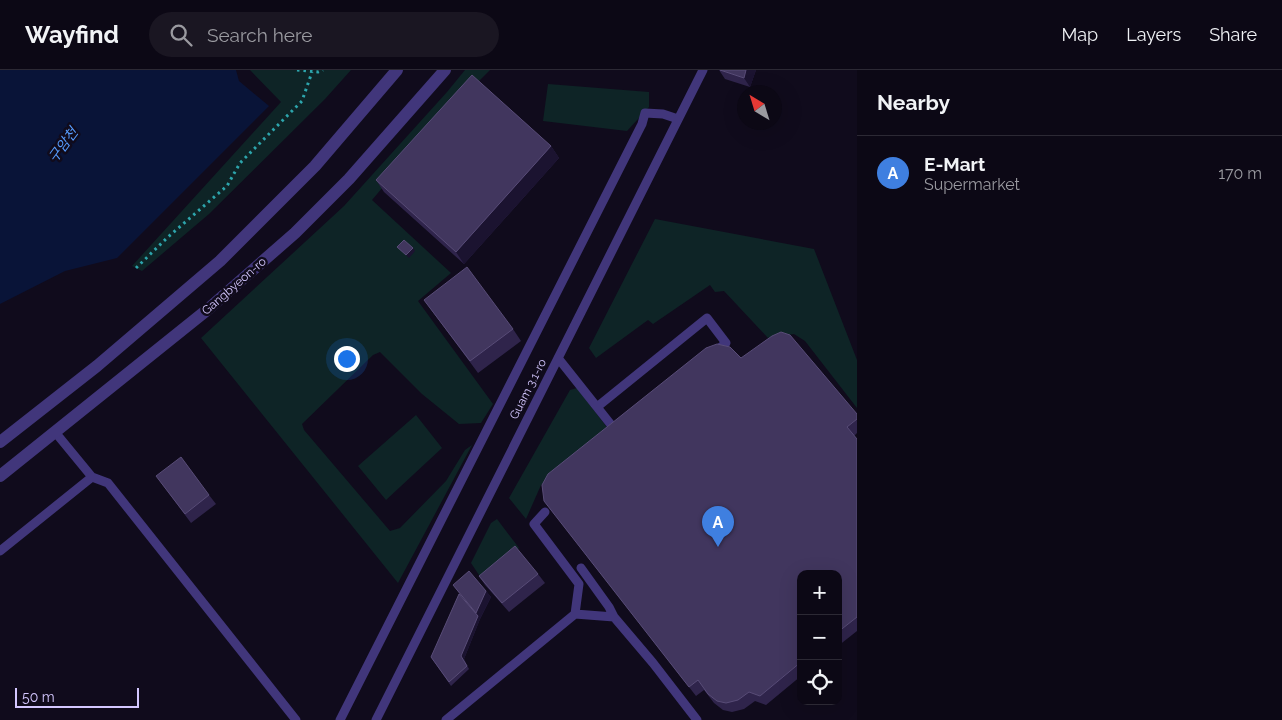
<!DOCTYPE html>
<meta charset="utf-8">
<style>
:root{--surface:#0c0815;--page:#1a1622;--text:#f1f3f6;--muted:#9a9aa0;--line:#2c2934;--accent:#02bcf0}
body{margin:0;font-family:Raleway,"Noto Sans KR",sans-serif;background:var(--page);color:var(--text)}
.controls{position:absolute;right:15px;bottom:15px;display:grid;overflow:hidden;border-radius:10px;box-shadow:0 5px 20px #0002}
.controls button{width:45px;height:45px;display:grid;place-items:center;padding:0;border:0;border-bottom:1px solid var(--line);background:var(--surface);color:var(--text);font:25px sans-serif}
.compass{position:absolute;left:737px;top:15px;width:45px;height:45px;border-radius:50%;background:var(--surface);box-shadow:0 5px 20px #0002;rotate:322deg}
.scale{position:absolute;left:15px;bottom:12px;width:124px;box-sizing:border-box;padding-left:5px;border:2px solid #d4c7ff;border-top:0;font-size:14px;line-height:18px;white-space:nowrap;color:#d4c7ff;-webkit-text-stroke:4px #100b1c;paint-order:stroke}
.you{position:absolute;left:346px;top:288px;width:18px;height:18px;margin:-12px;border:4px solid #fff;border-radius:50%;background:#1a73e8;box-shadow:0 0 0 8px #1a73e833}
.badge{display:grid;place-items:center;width:32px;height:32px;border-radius:50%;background:var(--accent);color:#fff;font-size:16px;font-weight:700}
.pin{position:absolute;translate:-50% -41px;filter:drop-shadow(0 1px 2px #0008)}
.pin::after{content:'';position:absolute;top:26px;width:18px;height:15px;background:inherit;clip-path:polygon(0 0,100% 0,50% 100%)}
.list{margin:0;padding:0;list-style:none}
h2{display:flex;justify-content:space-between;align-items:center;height:65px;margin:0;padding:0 20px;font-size:21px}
h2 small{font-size:16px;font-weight:400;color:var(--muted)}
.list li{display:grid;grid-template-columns:32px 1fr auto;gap:15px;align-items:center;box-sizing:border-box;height:75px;padding:0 20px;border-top:1px solid var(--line)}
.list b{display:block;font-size:19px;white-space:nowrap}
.list p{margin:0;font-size:16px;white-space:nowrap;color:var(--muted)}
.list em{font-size:16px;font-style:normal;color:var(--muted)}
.icon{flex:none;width:28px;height:28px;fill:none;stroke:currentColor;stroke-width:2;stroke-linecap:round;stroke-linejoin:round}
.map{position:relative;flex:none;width:857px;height:650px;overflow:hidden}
header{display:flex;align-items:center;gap:30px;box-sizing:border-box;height:70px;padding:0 25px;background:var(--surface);border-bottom:1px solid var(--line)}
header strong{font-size:24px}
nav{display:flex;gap:28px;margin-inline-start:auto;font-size:18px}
.search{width:350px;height:45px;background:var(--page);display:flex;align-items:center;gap:12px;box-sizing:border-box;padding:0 18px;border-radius:28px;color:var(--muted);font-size:19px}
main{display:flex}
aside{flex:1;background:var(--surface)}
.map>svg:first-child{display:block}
</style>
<header>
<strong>Wayfind</strong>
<div class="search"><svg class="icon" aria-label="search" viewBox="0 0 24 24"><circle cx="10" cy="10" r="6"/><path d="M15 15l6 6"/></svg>Search here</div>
<nav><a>Map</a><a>Layers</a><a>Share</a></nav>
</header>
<main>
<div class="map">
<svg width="857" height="650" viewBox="0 0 857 650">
<rect width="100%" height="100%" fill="#100b1c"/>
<path fill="#0e2426" d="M 250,0 L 351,0 L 325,29 L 209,144 L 142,201 L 132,196 L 281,32 Z
M 465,0 L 490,0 L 437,53 L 372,130 L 451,203 L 418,231 L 493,334 L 481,353 L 459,354 L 422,324 L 380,282 L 373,285 L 302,354 L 304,360 L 390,461 L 400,458 L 446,411 L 465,380 L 472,375 L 398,513 L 201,268 L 344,136 L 447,22 Z
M 548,14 L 649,22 L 649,37 L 627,61 L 543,51 Z
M 655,149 L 814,179 L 857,290 L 857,338 L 805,271 L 794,264 L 768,268 L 724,221 L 715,222 L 710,215 L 653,254 L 648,250 L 596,288 L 589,278 Z
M 577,318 L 609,360 L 541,415 L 526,449 L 509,428 L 570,320 Z
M 416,345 L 442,378 L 386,430 L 358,396 Z
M 497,449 L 519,478 L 481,508 L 471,493 L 491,453 Z"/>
<path fill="#091438" d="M 0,0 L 236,0 L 239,11 L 269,36 L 117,188 L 65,201 L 0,234 Z"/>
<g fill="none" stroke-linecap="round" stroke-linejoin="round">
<path stroke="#2da5ac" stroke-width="3" stroke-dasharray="2.5 4" stroke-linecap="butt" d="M 297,0 L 318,2 L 323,0
M 136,198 L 168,167 L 227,116 L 240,93 L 302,31 L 312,2"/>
<path stroke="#41367b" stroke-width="9" d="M 558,288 L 616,361 L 617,360
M 597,337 L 707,248 L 726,273 L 713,283
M 55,362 L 92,407 L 108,413 L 296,650
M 545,442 L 534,454 L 579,514 L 575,544
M 0,481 L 92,407
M 581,498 L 609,537 L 614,547
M 340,650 L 642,54 L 645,43 L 663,44 L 678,49
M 376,650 L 703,0
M 446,650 L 575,544 L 614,547 L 653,593 L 697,650"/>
<path stroke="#41367b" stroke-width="12" d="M 0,372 L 97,296 L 220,191 L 315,96 L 397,0
M 0,406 L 207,240 L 295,163 L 349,109 L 445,0"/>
</g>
<path fill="#2f244b" d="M 719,0 L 756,0 L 750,17 L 725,9 Z
M 551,76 L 559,88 L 464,194 L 384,122 L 376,110 Z
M 424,230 L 513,259 L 521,271 L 478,303 Z
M 741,288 L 857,344 L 857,363 L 854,366 L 857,369 L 857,561 L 838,576 L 838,504 L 801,504 L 801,606 L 766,635 L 755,631 L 744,639 L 732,642 L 723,640 L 714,633 L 704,620 L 696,626 L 544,431 Z
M 156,406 L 209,425 L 216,434 L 191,453 Z
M 538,504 L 545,513 L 509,542 L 485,515 L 479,506 Z
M 453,515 L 486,521 L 491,527 L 480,549 L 464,589 L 469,599 L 451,616 L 431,587 L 465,531 Z"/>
<path fill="#1b1330" d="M 746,0 L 756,0 L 750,17 L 744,8 Z
M 551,76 L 559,88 L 464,194 L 456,182 Z
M 413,178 L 415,181 L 409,188 L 406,185 Z
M 486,521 L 491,527 L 480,549 L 476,543 Z
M 478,546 L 480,549 L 464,589 L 469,599 L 461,586 Z"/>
<path fill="#41365e" stroke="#584c77" d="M 720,0 L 746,0 L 744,8 Z
M 472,5 L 551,76 L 456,182 L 376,110 Z
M 404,170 L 413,178 L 406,185 L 397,177 Z
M 467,197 L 513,259 L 470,291 L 424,230 Z
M 781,262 L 790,265 L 857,344 L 857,349 L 847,357 L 857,369 L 857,547 L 838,562 L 838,504 L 801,504 L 801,592 L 760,626 L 749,622 L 738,630 L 726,633 L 717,631 L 708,624 L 698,610 L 689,617 L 544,431 L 542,415 L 548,404 L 706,278 L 717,274 L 730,277 L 741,288 L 772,266 Z
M 181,387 L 209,425 L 185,444 L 156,406 Z
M 515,476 L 538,504 L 502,533 L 479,506 Z
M 469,501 L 486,521 L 476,543 L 453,515 Z
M 459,524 L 478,546 L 461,586 L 467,596 L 449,612 L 431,587 Z"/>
<g text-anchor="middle" stroke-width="5" stroke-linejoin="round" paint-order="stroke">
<g font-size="12" fill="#d4c7ff" stroke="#100b1c">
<text transform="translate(234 216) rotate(-41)" y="4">Gangbyeon-ro</text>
<text transform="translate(528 319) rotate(-63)" y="4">Guam 3.1-ro</text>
</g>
<g font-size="14" font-style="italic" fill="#569cfe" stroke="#100b1c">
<text transform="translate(63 75) rotate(-53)" y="5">구암천</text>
</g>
</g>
</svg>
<div class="controls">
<button>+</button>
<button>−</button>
<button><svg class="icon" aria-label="locate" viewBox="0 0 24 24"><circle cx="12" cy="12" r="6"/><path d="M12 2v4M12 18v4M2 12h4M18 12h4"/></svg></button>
</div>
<svg class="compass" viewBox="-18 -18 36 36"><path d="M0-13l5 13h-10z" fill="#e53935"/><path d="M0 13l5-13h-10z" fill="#9a9aa0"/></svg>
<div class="scale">50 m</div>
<div class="you"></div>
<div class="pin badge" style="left:718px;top:477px;background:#3f7fe0">A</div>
</div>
<aside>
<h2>Nearby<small></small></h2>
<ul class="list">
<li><span class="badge" style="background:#3f7fe0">A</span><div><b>E-Mart</b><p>Supermarket</p></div><em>170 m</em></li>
</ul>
</aside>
</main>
